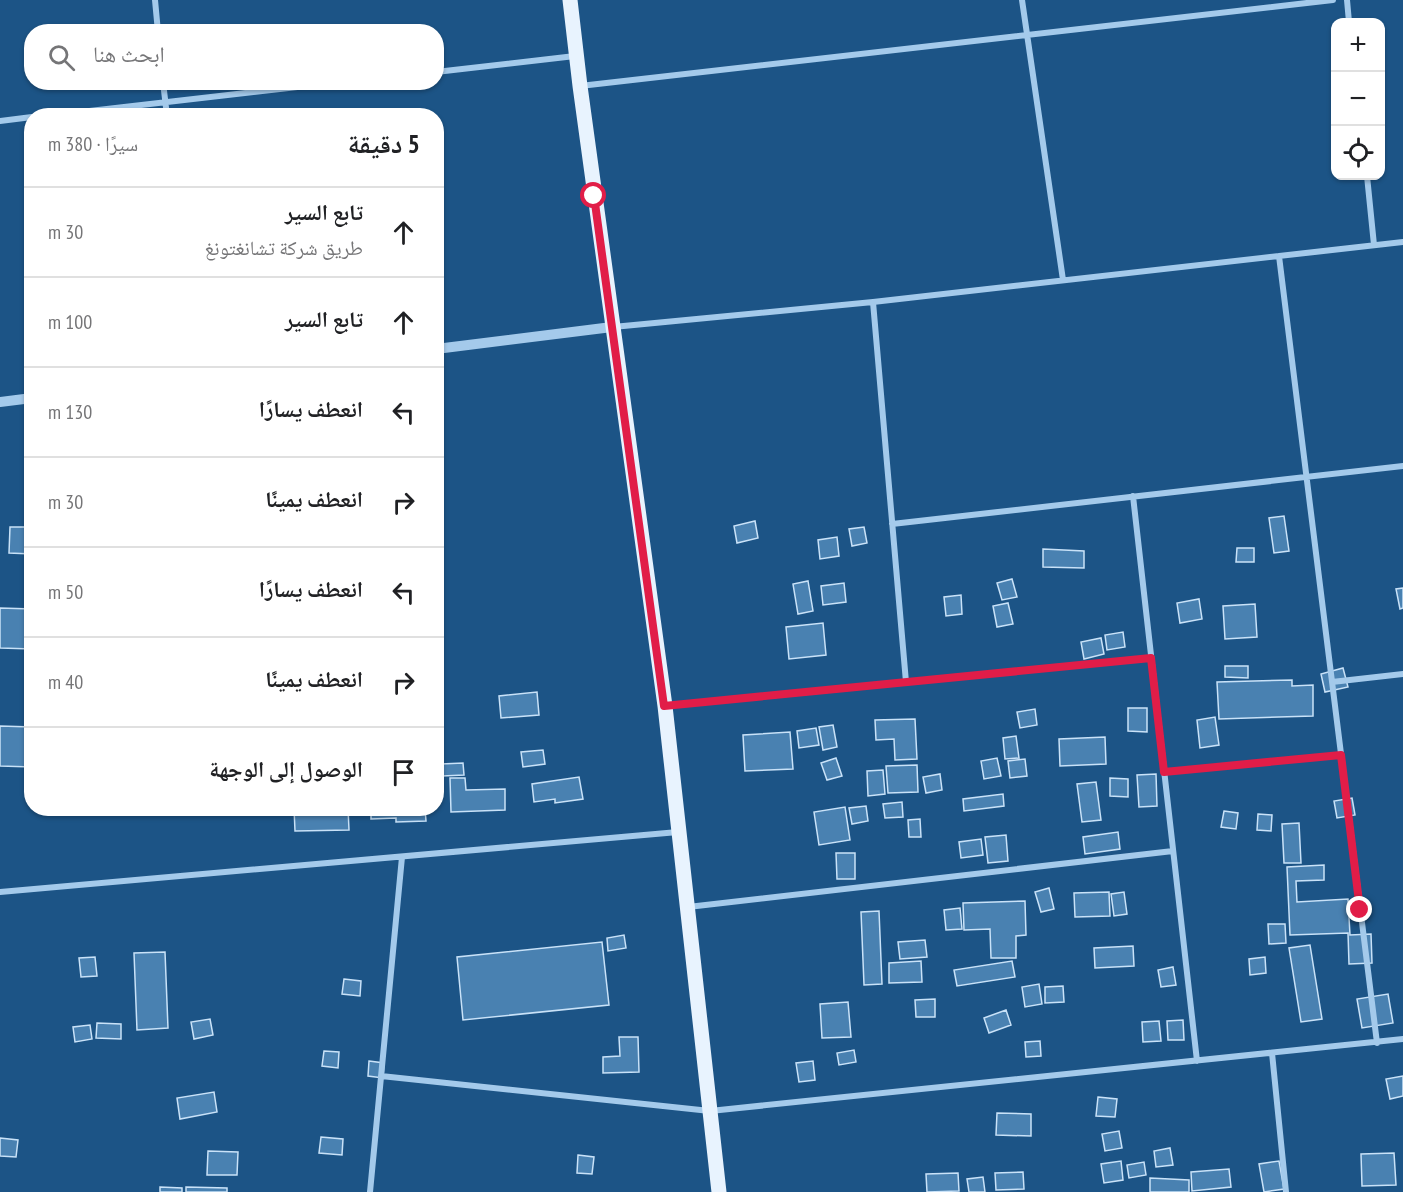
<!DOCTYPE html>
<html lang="ar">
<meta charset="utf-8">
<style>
:root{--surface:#fff;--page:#f6f6f6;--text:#202124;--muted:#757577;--line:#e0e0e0}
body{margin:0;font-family:"PT Sans Narrow","Noto Naskh Arabic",sans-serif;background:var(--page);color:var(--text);direction:rtl}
.controls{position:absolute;right:18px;top:18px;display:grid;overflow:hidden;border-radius:12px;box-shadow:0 2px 4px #0004}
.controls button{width:54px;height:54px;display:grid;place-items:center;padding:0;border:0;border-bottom:2px solid var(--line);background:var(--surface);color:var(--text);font:30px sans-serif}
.stop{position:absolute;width:18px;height:18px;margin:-14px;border:4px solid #e11d48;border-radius:50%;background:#fff}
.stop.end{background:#e11d48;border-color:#fff;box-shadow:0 2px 6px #0008}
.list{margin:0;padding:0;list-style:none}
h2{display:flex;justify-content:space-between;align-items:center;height:78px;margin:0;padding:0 24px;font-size:26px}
h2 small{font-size:20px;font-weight:400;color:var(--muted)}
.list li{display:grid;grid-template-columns:39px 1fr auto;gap:18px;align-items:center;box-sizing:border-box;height:90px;padding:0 24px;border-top:2px solid var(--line)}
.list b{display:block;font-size:22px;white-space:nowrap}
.list p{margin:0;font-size:20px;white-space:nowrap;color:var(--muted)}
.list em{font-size:20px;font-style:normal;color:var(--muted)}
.icon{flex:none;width:33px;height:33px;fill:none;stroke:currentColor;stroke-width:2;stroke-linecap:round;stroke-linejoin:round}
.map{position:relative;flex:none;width:1403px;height:1192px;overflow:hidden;direction:ltr}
.search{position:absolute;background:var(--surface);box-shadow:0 2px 4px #0004;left:24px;top:24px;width:420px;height:66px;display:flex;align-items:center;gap:15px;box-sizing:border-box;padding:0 21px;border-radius:24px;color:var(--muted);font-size:22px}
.panel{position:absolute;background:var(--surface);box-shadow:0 2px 4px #0004;left:24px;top:108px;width:420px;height:708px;border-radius:24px;direction:rtl}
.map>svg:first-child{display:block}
</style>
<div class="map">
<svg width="1403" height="1192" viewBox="0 0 1403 1192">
<rect width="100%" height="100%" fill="#1c5486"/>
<path fill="#4981b1" stroke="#c9e2f8" stroke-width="1.5" d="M 1284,516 L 1289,551 L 1274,553 L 1269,518 Z
M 755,521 L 758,538 L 737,543 L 734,526 Z
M 10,527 L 32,527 L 32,554 L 9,553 Z
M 864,527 L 867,543 L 852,546 L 849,529 Z
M 837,537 L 839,556 L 820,559 L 818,540 Z
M 1237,548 L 1254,548 L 1254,562 L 1236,562 Z
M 1043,549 L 1084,551 L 1084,568 L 1043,567 Z
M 1012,579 L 1017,597 L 1002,600 L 997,583 Z
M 808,581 L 813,611 L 798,614 L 793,584 Z
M 844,583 L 846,602 L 823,605 L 821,586 Z
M 1403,588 L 1403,608 L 1400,609 L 1396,589 Z
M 961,595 L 962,614 L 946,616 L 944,597 Z
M 1199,599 L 1202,619 L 1180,623 L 1177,603 Z
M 1008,603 L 1013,624 L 997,627 L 993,606 Z
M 1255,604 L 1257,637 L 1225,639 L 1223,606 Z
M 0,608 L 32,609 L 32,649 L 0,648 Z
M 823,623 L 826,655 L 789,659 L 786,627 Z
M 1123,632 L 1125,647 L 1107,650 L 1105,635 Z
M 1101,638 L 1104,654 L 1084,659 L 1081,642 Z
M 1225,666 L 1248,666 L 1248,678 L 1225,677 Z
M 1343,668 L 1348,687 L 1325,692 L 1321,674 Z
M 1292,680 L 1292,686 L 1313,685 L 1313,716 L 1219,719 L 1217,682 Z
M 537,692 L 539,715 L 501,718 L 499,696 Z
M 1128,708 L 1147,708 L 1147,732 L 1128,731 Z
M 1035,709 L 1037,725 L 1020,728 L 1017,712 Z
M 1215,717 L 1219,745 L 1200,748 L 1197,720 Z
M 915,719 L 917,759 L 895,760 L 894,739 L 876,740 L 875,720 Z
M 833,725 L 837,747 L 823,750 L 819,727 Z
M 0,726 L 32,727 L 32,767 L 0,766 Z
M 816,728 L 819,745 L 799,748 L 797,731 Z
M 790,732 L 793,769 L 745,771 L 743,735 Z
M 1016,736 L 1019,758 L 1005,759 L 1003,738 Z
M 1105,737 L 1106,764 L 1060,766 L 1059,739 Z
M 543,750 L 545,764 L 523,767 L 521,752 Z
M 836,758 L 842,776 L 827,780 L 821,763 Z
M 997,758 L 1001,776 L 984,779 L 981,761 Z
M 1025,759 L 1027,776 L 1010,778 L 1008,761 Z
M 463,763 L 464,775 L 442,776 L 441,764 Z
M 917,765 L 918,792 L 888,793 L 886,766 Z
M 883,770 L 885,794 L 868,796 L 867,771 Z
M 940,774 L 942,790 L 926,793 L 923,777 Z
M 1156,774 L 1157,806 L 1139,807 L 1137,775 Z
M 579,777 L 583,799 L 555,803 L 555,799 L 534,802 L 532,784 Z
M 450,778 L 465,778 L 466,790 L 505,789 L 505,810 L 451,812 Z
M 1110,778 L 1128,779 L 1128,797 L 1110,796 Z
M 1096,782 L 1101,820 L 1082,822 L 1077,784 Z
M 1003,794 L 1004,806 L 964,811 L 963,799 Z
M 1352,798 L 1355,815 L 1337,818 L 1334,801 Z
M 902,802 L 903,817 L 885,818 L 883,804 Z
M 866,806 L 868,821 L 852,824 L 849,808 Z
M 845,807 L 850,840 L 819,845 L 814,812 Z
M 294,808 L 348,808 L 349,830 L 295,831 Z
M 371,808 L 425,808 L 426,821 L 396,822 L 396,818 L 371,819 Z
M 1224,811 L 1238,813 L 1236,829 L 1221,827 Z
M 1258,814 L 1272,815 L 1271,831 L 1257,830 Z
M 920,819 L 921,837 L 909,837 L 908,820 Z
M 1299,823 L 1301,863 L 1284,863 L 1282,824 Z
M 1118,832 L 1120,849 L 1085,854 L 1083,837 Z
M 1006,835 L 1008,861 L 988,863 L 985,837 Z
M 981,839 L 983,855 L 961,858 L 959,842 Z
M 836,853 L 855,853 L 855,879 L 837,879 Z
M 1324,865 L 1324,880 L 1296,881 L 1297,902 L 1348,899 L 1350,935 L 1371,934 L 1372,963 L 1349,964 L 1348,933 L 1290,935 L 1287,867 Z
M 1049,888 L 1054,909 L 1041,912 L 1035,892 Z
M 1109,892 L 1110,916 L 1075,917 L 1074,893 Z
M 1124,892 L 1127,914 L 1114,916 L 1111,894 Z
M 1025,901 L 1026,935 L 1016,936 L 1016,958 L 991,958 L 990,929 L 964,930 L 963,903 Z
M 960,908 L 962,929 L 946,930 L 944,910 Z
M 879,911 L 882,984 L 864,985 L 861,912 Z
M 1268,924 L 1285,924 L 1286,943 L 1269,944 Z
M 624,935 L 626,948 L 608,951 L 607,938 Z
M 925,940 L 927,957 L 900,959 L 898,942 Z
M 602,942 L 609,1005 L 463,1020 L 457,957 Z
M 1310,945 L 1322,1019 L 1301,1022 L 1289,948 Z
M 1133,946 L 1134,966 L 1095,968 L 1094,948 Z
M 165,952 L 168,1028 L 137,1030 L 134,953 Z
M 95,957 L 97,976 L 81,977 L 79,958 Z
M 1265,957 L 1266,973 L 1250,975 L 1249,959 Z
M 921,961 L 922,982 L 889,983 L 889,963 Z
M 1012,961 L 1015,977 L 957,986 L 954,970 Z
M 1173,967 L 1176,985 L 1161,987 L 1158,970 Z
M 344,979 L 361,981 L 360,996 L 342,994 Z
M 1039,984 L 1042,1004 L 1025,1007 L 1022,987 Z
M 1063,986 L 1064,1002 L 1045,1003 L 1045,987 Z
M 1388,994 L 1393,1023 L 1362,1028 L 1357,999 Z
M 935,999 L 935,1017 L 916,1017 L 915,1000 Z
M 848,1002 L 851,1037 L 822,1038 L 820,1004 Z
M 1006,1010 L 1011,1025 L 989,1033 L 984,1018 Z
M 210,1019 L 213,1035 L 194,1039 L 191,1022 Z
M 1183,1020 L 1184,1040 L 1168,1040 L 1167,1021 Z
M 1159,1021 L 1161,1041 L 1143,1042 L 1142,1022 Z
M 97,1023 L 121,1024 L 121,1039 L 96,1038 Z
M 90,1025 L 92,1039 L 75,1042 L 73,1027 Z
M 619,1037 L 638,1037 L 639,1072 L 603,1073 L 603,1057 L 620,1056 Z
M 1040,1041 L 1041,1056 L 1026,1057 L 1025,1042 Z
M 854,1050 L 856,1062 L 839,1065 L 837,1053 Z
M 324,1051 L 339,1052 L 338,1068 L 322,1066 Z
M 369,1061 L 384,1063 L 383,1078 L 368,1076 Z
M 813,1061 L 815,1080 L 799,1082 L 796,1063 Z
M 1403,1076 L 1403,1096 L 1390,1099 L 1386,1079 Z
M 214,1092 L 217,1112 L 180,1119 L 177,1098 Z
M 1098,1097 L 1117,1099 L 1115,1117 L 1096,1116 Z
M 997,1113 L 1031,1114 L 1031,1136 L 996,1135 Z
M 1119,1131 L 1122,1148 L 1105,1151 L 1102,1134 Z
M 321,1137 L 343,1139 L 342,1155 L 319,1153 Z
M 0,1138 L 18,1140 L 16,1157 L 0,1156 Z
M 1170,1148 L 1173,1165 L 1156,1167 L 1154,1151 Z
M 208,1151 L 238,1152 L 237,1175 L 207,1175 Z
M 1394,1153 L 1396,1185 L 1362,1186 L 1361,1154 Z
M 578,1155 L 594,1157 L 592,1174 L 577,1173 Z
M 1121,1161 L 1123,1180 L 1104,1183 L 1101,1164 Z
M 1279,1161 L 1284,1189 L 1264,1192 L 1259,1164 Z
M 1144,1162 L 1146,1175 L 1129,1178 L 1127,1165 Z
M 1229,1169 L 1231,1187 L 1192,1191 L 1191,1172 Z
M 1023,1172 L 1024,1189 L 996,1190 L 995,1173 Z
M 958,1173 L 959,1191 L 927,1192 L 926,1174 Z
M 983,1177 L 985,1192 L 969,1192 L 967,1179 Z
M 1150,1178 L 1189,1180 L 1189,1192 L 1150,1192 Z
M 160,1187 L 182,1188 L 182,1192 L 160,1192 Z
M 186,1187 L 227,1188 L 227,1192 L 186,1192 Z"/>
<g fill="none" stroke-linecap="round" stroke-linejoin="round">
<path stroke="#a4caeb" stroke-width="6" d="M 155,0 L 158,32
M 1022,0 L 1063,280
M 1347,0 L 1349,22
M 436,72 L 575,56
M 163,82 L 167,116
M 580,86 L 1333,0
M 46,116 L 341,82
M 0,121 L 32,117
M 1367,176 L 1374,245
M 1279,256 L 1377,1043
M 873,302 L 906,682
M 613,327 L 873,302 L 1403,242
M 1133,496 L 1197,1061
M 892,524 L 1403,466
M 1332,682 L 1403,674
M 665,706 L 1151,658
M 1164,772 L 1341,755
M 0,892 L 678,832
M 688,907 L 1173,851
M 1272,1053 L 1286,1192
M 381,1076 L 710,1111 L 1403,1039
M 370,1192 L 402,857"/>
<path stroke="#a4caeb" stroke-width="10" d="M 436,349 L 612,327
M 0,402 L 32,398"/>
<path stroke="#e8f3fe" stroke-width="15" d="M 570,0 L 580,86 L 665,706 L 719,1192"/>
</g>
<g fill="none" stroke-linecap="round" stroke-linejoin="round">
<path stroke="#e11d48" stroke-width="8" d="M 594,196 L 664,706 L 1151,658 L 1164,772 L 1341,755 L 1360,910"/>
</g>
</svg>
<div class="controls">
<button>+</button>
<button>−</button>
<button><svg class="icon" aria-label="locate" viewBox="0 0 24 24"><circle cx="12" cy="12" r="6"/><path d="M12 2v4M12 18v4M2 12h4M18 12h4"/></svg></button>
</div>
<div class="stop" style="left:594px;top:196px"></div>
<div class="stop end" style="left:1360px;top:910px"></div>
<div class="search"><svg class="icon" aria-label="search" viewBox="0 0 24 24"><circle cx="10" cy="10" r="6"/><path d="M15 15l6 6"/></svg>ابحث هنا</div>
<section class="panel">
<h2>5 دقيقة<small>سيرًا · 380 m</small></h2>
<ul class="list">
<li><svg class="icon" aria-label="ahead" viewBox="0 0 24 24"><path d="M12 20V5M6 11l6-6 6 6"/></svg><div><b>تابع السير</b><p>طريق شركة تشانغتونغ</p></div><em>30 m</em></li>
<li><svg class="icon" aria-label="ahead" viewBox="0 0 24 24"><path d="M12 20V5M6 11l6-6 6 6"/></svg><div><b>تابع السير</b></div><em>100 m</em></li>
<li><svg class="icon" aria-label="left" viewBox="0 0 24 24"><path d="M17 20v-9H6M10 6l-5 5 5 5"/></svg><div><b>انعطف يسارًا</b></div><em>130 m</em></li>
<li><svg class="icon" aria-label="right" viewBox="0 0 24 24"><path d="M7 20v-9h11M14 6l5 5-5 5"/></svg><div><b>انعطف يمينًا</b></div><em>30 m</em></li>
<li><svg class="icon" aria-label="left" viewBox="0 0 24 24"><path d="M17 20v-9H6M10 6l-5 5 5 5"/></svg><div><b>انعطف يسارًا</b></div><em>50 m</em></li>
<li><svg class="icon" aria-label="right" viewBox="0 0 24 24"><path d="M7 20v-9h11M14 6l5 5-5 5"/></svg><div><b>انعطف يمينًا</b></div><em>40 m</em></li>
<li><svg class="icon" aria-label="arrive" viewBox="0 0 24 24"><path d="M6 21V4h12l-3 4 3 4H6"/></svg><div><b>الوصول إلى الوجهة</b></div></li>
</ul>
</section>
</div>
